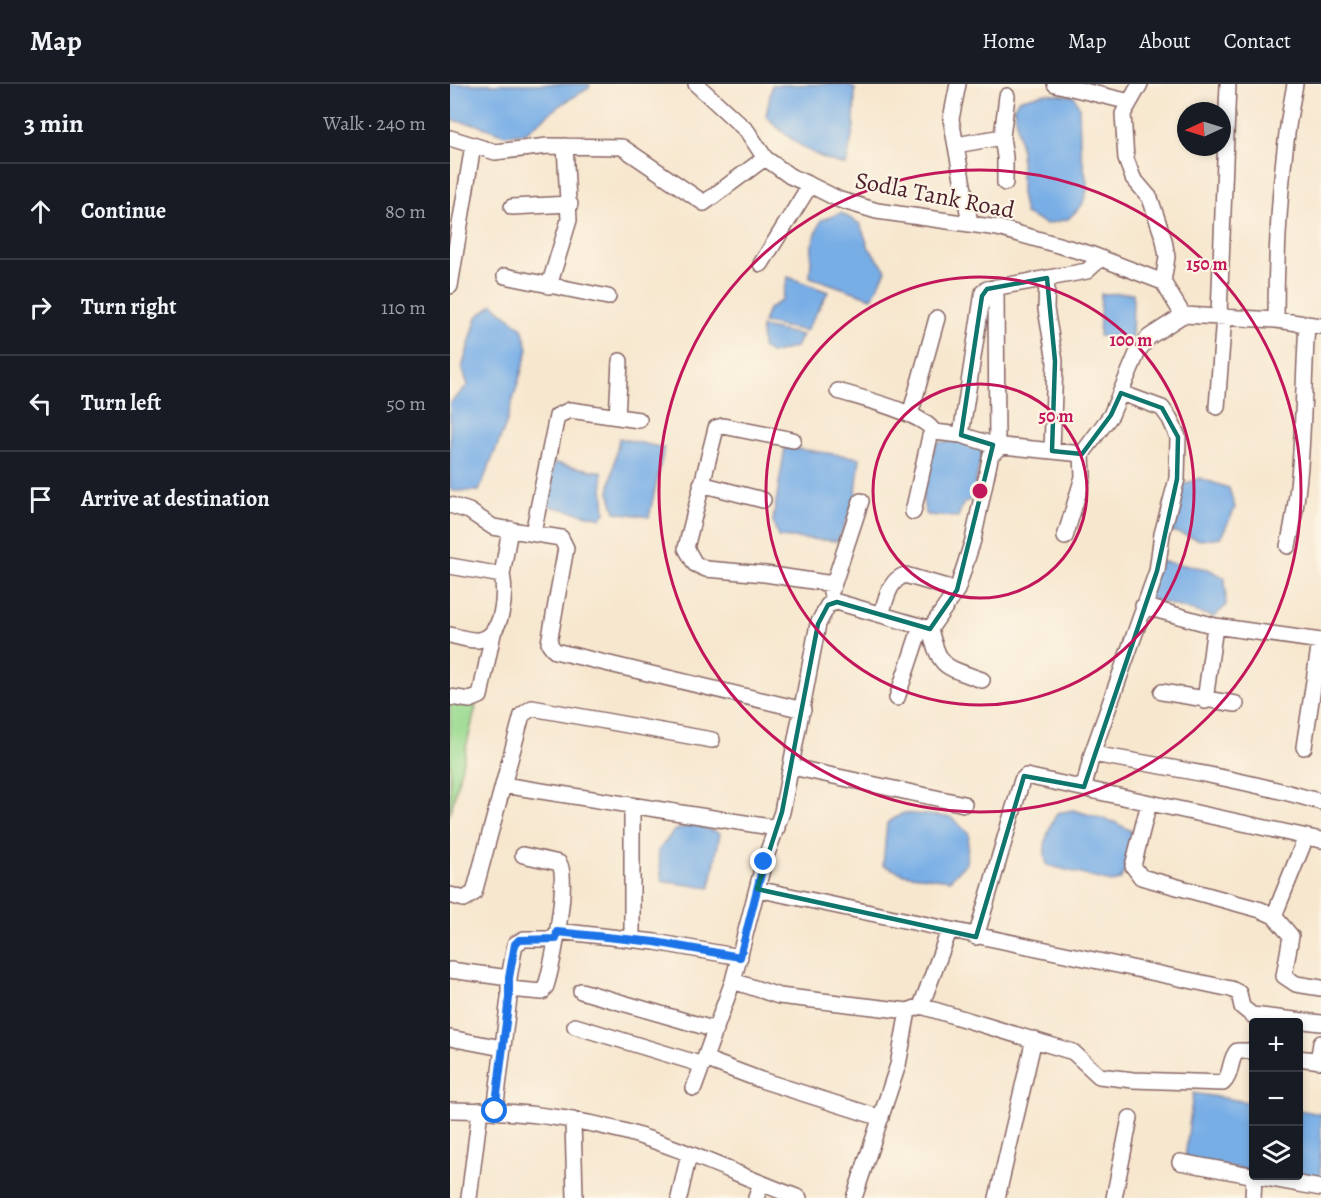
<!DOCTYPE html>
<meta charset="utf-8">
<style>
:root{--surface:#171b24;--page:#20242c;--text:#f1f3f6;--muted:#9ea1a6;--line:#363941}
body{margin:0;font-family:Alegreya,serif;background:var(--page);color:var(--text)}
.controls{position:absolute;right:18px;bottom:18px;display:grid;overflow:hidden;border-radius:6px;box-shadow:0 3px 9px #0003}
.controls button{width:54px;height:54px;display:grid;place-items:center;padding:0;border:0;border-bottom:2px solid var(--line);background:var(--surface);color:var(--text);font:30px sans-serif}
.compass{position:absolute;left:727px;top:18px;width:54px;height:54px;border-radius:50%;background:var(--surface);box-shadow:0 3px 9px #0003;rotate:266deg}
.stop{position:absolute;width:18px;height:18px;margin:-14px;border:4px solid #1a73e8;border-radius:50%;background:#fff}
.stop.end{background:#1a73e8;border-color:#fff;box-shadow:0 2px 6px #0008}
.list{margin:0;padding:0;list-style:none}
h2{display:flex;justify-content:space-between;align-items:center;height:78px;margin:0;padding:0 24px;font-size:26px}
h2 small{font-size:20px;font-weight:400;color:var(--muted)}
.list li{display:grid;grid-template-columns:39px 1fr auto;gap:18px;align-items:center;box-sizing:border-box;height:96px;padding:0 24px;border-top:2px solid var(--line)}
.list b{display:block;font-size:22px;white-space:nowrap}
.list em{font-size:20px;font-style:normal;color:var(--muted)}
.icon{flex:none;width:33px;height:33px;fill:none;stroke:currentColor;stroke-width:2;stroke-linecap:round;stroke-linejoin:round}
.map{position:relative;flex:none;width:871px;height:1114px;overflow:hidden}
header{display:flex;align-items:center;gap:36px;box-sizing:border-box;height:84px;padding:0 30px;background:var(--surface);border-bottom:2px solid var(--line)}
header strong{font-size:28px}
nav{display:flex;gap:33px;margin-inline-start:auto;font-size:21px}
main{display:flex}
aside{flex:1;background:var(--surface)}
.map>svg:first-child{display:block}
</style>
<header>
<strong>Map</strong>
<nav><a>Home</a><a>Map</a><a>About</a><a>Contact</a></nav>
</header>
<main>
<aside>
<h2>3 min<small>Walk · 240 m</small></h2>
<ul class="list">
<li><svg class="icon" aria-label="ahead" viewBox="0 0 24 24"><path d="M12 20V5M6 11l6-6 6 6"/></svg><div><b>Continue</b></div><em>80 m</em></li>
<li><svg class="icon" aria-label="right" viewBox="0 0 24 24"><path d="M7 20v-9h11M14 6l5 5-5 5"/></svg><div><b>Turn right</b></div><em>110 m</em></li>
<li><svg class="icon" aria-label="left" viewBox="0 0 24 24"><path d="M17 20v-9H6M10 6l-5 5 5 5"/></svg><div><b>Turn left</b></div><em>50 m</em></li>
<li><svg class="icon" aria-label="arrive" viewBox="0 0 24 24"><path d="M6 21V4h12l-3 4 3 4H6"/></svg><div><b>Arrive at destination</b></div></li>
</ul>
</aside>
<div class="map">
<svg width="871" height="1114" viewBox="0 0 871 1114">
<rect width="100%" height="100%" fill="#fcf5e5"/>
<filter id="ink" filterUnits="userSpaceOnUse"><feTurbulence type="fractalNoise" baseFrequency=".0167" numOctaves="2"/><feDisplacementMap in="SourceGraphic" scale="12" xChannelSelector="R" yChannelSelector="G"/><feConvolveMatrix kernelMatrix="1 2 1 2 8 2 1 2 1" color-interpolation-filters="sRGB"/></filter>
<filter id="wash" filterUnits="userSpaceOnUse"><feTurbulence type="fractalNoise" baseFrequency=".008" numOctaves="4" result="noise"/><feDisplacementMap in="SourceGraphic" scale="24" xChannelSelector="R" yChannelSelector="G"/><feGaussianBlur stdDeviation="1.35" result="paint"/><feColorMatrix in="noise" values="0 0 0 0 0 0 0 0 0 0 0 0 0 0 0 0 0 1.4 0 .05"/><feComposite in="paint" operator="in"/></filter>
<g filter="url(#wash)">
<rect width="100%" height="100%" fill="#f7e7cf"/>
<path fill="#99da90" stroke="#727c5e" stroke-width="1.5" d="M 0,618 L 26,622 L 0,731 Z"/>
<path fill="#78aee6" stroke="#616688" stroke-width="1.5" d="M 0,0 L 140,0 L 139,4 L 110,21 L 75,49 L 55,51 L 25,40 L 0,36 Z
M 397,0 L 405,5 L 404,43 L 396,81 C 364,75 338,55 316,32 L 322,1 Z
M 596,9 L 624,12 L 629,23 L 630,62 L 638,104 L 632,121 L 618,135 L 596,140 L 575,130 L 571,109 L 571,67 L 564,23 L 568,16 Z
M 391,129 L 410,140 L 419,164 L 436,186 L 422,214 L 360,193 L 362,161 L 371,136 Z
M 338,193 L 378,208 L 356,247 L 313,239 L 318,225 L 332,216 Z
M 683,209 L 682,254 L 649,252 L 651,210 Z
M 43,220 L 72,244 L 78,265 L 55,343 L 29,407 L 3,407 L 0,405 L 0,319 L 18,301 L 12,284 L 27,233 Z
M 311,243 L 352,251 L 346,263 L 322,270 L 312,264 Z
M 169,354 L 214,364 L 199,433 L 165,428 L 159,408 Z
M 512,357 L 534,361 L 522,414 L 513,420 L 508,433 L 477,431 C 466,406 478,382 487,358 Z
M 335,363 L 410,374 L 405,416 L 388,457 L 328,453 L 323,437 Z
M 104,379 L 152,388 L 155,429 L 151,434 L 95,421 Z
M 749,394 L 779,404 L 785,424 L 771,453 L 751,456 L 721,447 L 716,436 L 728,403 Z
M 708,477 L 758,485 L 775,494 L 776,522 L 764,533 L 698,514 Z
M 623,726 L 664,738 L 683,748 L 675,786 L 670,796 L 661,798 L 597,781 C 591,762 598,746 607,729 Z
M 453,729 L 501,733 L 519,750 L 516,779 L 500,796 L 454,790 L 433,781 L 437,739 Z
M 242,740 L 270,749 L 260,804 L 212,797 L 208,767 L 224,747 Z
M 743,1009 L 803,1019 L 803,1087 L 735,1075 Z
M 849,1026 L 871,1030 L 870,1098 L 833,1092 L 848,1092 Z"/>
</g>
<g filter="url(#ink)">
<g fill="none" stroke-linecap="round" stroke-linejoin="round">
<g stroke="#876564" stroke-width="18">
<path id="minor" d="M 246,0 L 297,47 L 315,74 L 340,92 L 360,101 L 390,116 L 427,127 L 548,144 L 640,170 L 713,198 L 733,231
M 508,0 L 501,35 L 520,139
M 605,0 L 680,18
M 690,0 L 673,30 L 676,75 L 683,94 L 700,114 L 714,156 L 717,173 L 713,198
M 0,54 L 45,68 L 98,62 L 172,63 L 254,119 L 315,74
M 506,61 L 552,53
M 555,99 L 555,73 L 552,53 L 557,12
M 62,123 L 120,120
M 311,180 L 360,101
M 55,192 L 158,213
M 597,194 L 596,225 L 605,277 L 602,367
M 0,202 L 23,61
M 99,202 L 119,136 L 115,62
M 546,203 L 547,366
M 769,231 L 778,0
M 826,236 C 826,156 830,78 845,0
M 388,307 C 410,314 474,329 484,348
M 767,323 L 774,232
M 460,331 L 487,234
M 167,333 L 170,277
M 511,351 L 533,208 L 537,205 L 637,187 L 651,174
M 343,356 L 273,342 L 266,344 L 236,464 L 245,480 L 256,485 L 315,490 L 383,500
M 251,400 L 313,416
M 0,421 L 19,427 L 43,443 L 111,454 L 116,464 L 99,559 L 105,567 L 353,626
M 463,428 L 480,352 L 484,348 L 511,351 L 547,362
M 83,449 L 107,332 L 120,326 L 189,336
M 615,453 L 633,393 L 632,370
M 838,462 C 855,389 852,315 857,240
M 0,482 L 52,491 L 60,445
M 381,508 L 411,417
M 693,522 L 765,542 L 871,557
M 431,531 C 436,516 439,496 455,491 L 507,506
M 480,545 C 490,586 495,582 532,596
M 0,551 C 9,553 20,557 28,556 C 54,554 56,508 52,491
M 712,608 L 786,620
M 0,613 L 20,616 L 30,612 L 44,545
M 447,614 L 471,542
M 755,617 L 765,542
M 854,663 L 870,557
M 642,670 C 719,683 796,696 871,718
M 342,683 L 514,720
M 53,701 L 327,744
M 634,703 L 642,670 L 707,487 L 712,450 L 727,395 L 728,353 L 720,335 L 712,324 L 671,309
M 699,719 L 683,782 L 691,793 L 811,826 L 824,832 L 841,852 L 834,892 L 846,900 L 871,904
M 182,721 L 182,855
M 307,805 L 781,905 L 789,909 L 792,923 L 802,931 L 871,939
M 0,811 L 14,815 L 24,809 L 72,631 L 82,624 L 262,656
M 824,832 L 856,753
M 107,847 L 205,858 L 290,873
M 526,853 L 572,696 L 576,692 L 871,756
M 0,886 L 59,894
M 283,897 L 329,912 L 458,927 L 448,981 L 404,1114
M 59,905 L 92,908 L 96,902 C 102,882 120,794 109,779 L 73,771
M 131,907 L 266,946
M 471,922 L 499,847
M 458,927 L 471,922 L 623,968 L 649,992 L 683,996 L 773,999 C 782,991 779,976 787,967 L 804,967
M 125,942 L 253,981
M 0,954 L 52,964
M 848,974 L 871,977
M 255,975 L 311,996 L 431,1034
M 868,977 L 871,959
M 244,1004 L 283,897 L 314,778 L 332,728 L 368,540 L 378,521 L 387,518 L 480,545 L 507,506 L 523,456 L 541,370 L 553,362 L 632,370 L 661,331 L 688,267 L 699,253 L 733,231 L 826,236 L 871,242
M 0,1026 C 59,1026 116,1032 173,1047 C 233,1064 290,1092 349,1114
M 45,1027 L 59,914 L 59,894 L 65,860 L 74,855 L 106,855
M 123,1036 L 125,1114
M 730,1078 L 871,1104
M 19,1114 L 30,1026
M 229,1114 L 239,1070
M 306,1114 L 311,1100
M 547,1114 L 584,955
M 664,1114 L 680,1034
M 803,1114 L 804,1092"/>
</g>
<use href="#minor" stroke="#fff" stroke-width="15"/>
</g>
</g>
<g fill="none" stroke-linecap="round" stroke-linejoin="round" filter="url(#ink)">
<path stroke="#1a73e8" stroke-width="8" d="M 45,1027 L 59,914 L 59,894 L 65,860 L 69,856 L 106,855 L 107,848 L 205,858 L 290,873 L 314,778"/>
</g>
<path fill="none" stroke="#0f766e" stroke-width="4.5" stroke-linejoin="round" d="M 597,194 L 605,277 L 602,367 L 632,370 L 661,331 L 671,309 L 712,324 L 728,353 L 727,395 L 707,487 L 634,703 L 574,692 L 526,853 L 307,805 L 332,728 L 368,540 L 378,521 L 387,518 L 480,545 L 507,506 L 543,361 L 511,351 L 532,212 L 537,205 Z"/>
<g fill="none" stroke="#c2185b" stroke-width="3">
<circle cx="530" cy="407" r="107"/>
<circle cx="530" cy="407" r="214"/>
<circle cx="530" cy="407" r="321"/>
</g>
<g text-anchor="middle" stroke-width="4.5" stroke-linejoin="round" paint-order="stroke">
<g font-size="24" fill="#4a1f2b" stroke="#fcf5e5">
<text transform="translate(485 111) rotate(11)" y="8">Sodla Tank Road</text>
</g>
</g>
<circle cx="530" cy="407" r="9" fill="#c2185b" stroke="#fcf5e5" stroke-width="3"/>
<g font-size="18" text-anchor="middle" font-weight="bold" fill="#c2185b" stroke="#fcf5e5" stroke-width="4.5" stroke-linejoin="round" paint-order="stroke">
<text x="757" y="186">150 m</text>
<text x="681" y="262">100 m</text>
<text x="606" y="338">50 m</text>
</g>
</svg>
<div class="controls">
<button>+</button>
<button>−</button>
<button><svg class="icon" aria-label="layers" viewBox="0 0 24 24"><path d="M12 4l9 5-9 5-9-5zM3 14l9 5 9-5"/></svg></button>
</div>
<svg class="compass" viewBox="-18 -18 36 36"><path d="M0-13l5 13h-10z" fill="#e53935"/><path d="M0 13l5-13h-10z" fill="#9ea1a6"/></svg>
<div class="stop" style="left:45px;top:1027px"></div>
<div class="stop end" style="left:314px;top:778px"></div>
</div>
</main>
